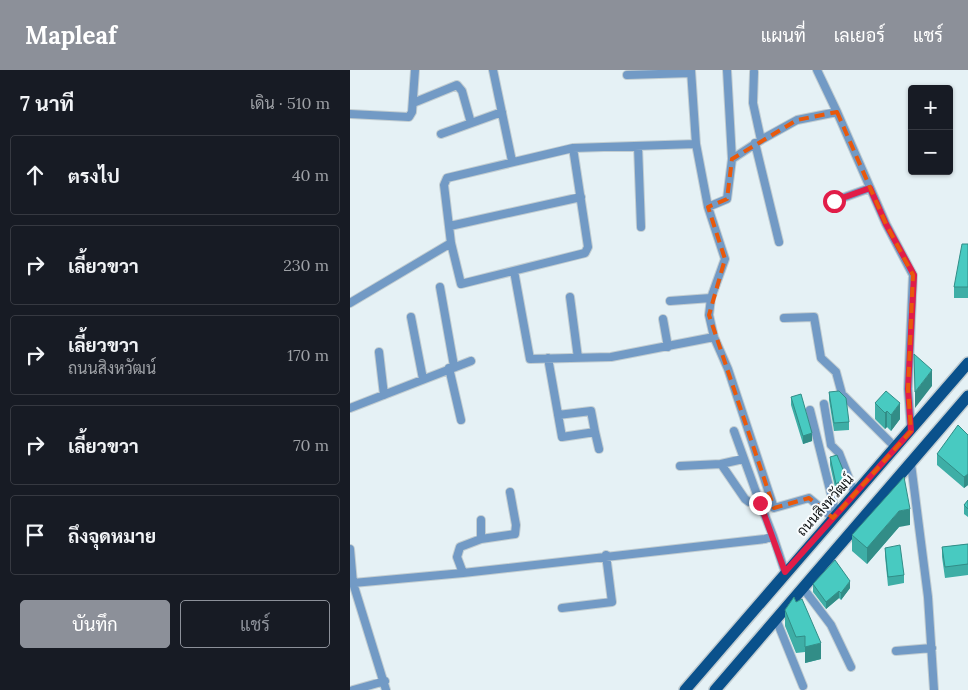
<!DOCTYPE html>
<html lang="th">
<meta charset="utf-8">
<style>
:root{--surface:#171b24;--page:#242831;--text:#f1f3f6;--muted:#9ea1a6;--line:#363941;--accent:#8c9099}
body{margin:0;font-family:Lora,Sarabun,serif;background:var(--page);color:var(--text)}
.controls{position:absolute;right:15px;top:15px;display:grid;overflow:hidden;border-radius:5px;box-shadow:0 1px 4px #0004}
.controls button{width:45px;height:45px;display:grid;place-items:center;padding:0;border:0;border-bottom:1px solid var(--line);background:var(--surface);color:var(--text);font:25px sans-serif}
.stop{position:absolute;width:15px;height:15px;margin:-11px;border:4px solid #e11d48;border-radius:50%;background:#fff}
.stop.end{background:#e11d48;border-color:#fff;box-shadow:0 1px 5px #0008}
.list{margin:0;padding:0;list-style:none}
h2{display:flex;justify-content:space-between;align-items:center;height:65px;margin:0;padding:0 20px;font-size:21px}
h2 small{font-size:16px;font-weight:400;color:var(--muted)}
.list li{display:grid;grid-template-columns:32px 1fr auto;gap:15px;align-items:center;box-sizing:border-box;height:80px;margin:0 10px 10px;padding:0 10px;border:1px solid var(--line);border-radius:5px}
.list b{display:block;font-size:19px;white-space:nowrap}
.list p{margin:0;font-size:16px;white-space:nowrap;color:var(--muted)}
.list em{font-size:16px;font-style:normal;color:var(--muted)}
.actions{display:flex;gap:10px;padding:15px 20px}
.actions a{flex:1;padding:11px 0;border:1px solid var(--accent);border-radius:5px;text-align:center;font-size:18px;color:var(--accent)}
.actions .main{background:var(--accent);color:#fff}
.icon{flex:none;width:28px;height:28px;fill:none;stroke:currentColor;stroke-width:2;stroke-linecap:round;stroke-linejoin:round}
.map{position:relative;flex:none;width:618px;height:620px;overflow:hidden}
header{display:flex;align-items:center;gap:30px;box-sizing:border-box;height:70px;padding:0 25px;background:var(--accent);color:#fff}
header strong{font-size:24px}
nav{display:flex;gap:28px;margin-inline-start:auto;font-size:18px}
main{display:flex}
aside{flex:1;background:var(--surface)}
.map>svg:first-child{display:block}
</style>
<header>
<strong>Mapleaf</strong>
<nav><a>แผนที่</a><a>เลเยอร์</a><a>แชร์</a></nav>
</header>
<main>
<aside>
<h2>7 นาที<small>เดิน · 510 m</small></h2>
<ul class="list">
<li><svg class="icon" aria-label="ahead" viewBox="0 0 24 24"><path d="M12 20V5M6 11l6-6 6 6"/></svg><div><b>ตรงไป</b></div><em>40 m</em></li>
<li><svg class="icon" aria-label="right" viewBox="0 0 24 24"><path d="M7 20v-9h11M14 6l5 5-5 5"/></svg><div><b>เลี้ยวขวา</b></div><em>230 m</em></li>
<li><svg class="icon" aria-label="right" viewBox="0 0 24 24"><path d="M7 20v-9h11M14 6l5 5-5 5"/></svg><div><b>เลี้ยวขวา</b><p>ถนนสิงหวัฒน์</p></div><em>170 m</em></li>
<li><svg class="icon" aria-label="right" viewBox="0 0 24 24"><path d="M7 20v-9h11M14 6l5 5-5 5"/></svg><div><b>เลี้ยวขวา</b></div><em>70 m</em></li>
<li><svg class="icon" aria-label="arrive" viewBox="0 0 24 24"><path d="M6 21V4h12l-3 4 3 4H6"/></svg><div><b>ถึงจุดหมาย</b></div></li>
</ul>
<div class="actions"><a class="main">บันทึก</a><a>แชร์</a></div>
</aside>
<div class="map">
<svg width="618" height="620" viewBox="0 0 618 620">
<rect width="100%" height="100%" fill="#e5f1f5"/>
<g fill="none" stroke-linecap="round" stroke-linejoin="round">
<g stroke="#c2cdd1" stroke-width="10">
<path id="street" d="M 143,0 L 162,91
M 341,0 L 346,74 L 358,137 L 375,189 L 361,228 L 359,245 L 364,267 L 378,299 L 424,438 L 459,428 L 483,448
M 377,0 L 382,89
M 467,0 L 487,42 L 536,154 L 563,205 L 558,319 L 561,359
M 404,2 L 403,33 L 411,70
M 277,5 L 341,3
M 63,33 L 107,15 L 112,21 L 121,53
M 0,44 L 59,47 L 62,42 L 65,0
M 91,64 L 152,42
M 405,73 L 429,172
M 288,76 L 291,157
M 484,131 L 520,118
M 358,137 L 377,129 L 382,89 L 411,70 L 447,50 L 487,42
M 100,156 L 231,127
M 101,173 L 111,214 L 235,183 L 238,177 L 223,78
M 164,201 L 180,289 L 261,287 L 364,267
M 90,217 L 104,296
M 220,227 L 228,288
M 320,231 L 361,228
M 0,233 L 101,173 L 94,115 L 97,108 L 223,78 L 346,74
M 61,247 L 73,309
M 434,248 L 464,247 L 471,288 L 486,302 L 492,324 L 546,378
M 313,249 L 318,277
M 29,282 L 34,325
M 198,288 L 212,367 L 245,362 L 249,379
M 99,298 L 111,350
M 474,334 L 481,375 L 489,383 L 505,424
M 0,338 L 121,291
M 460,340 L 486,444
M 208,345 L 241,341 L 245,362
M 384,361 L 410,433
M 371,394 L 393,389
M 561,394 L 578,527 L 584,620
M 330,396 L 371,394 L 395,429 L 399,432 L 410,433 L 423,466
M 131,450 L 131,469 L 110,477 L 107,487 L 113,503 L 415,469 L 423,466 L 435,502
M 131,469 L 165,464 L 166,455 L 160,422
M 0,479 L 3,513 L 36,620
M 3,513 L 113,503
M 453,518 L 481,555 L 501,597
M 212,538 L 262,532 L 256,485
M 426,549 L 453,616
M 546,581 L 582,578
M 3,620 L 35,611"/>
</g>
<g stroke="#c2cdd1" stroke-width="14">
<path id="primary" d="M 335,620 L 618,293
M 365,620 L 618,326"/>
</g>
<use href="#street" stroke="#729ac5" stroke-width="8"/>
<use href="#primary" stroke="#0a518c" stroke-width="11"/>
</g>
<path fill="#3eaea6" d="M 618,174 L 618,228 L 604,228 L 604,217 Z
M 479,322 L 499,352 L 499,360 L 484,361 L 479,330 Z
M 441,327 L 462,371 L 453,374 L 441,335 Z
M 525,333 L 550,349 L 541,361 L 537,357 L 535,359 L 525,349 Z
M 618,365 L 618,415 L 614,418 L 587,395 L 587,384 Z
M 480,387 L 496,415 L 486,422 L 480,395 Z
M 618,430 L 618,447 L 614,444 L 614,435 Z
M 560,455 L 549,457 L 517,494 L 502,481 L 502,465 Z
M 618,474 L 618,505 L 595,508 L 592,487 L 592,477 Z
M 535,478 L 554,505 L 554,513 L 538,516 L 535,486 Z
M 463,514 L 500,518 L 491,530 L 489,528 L 476,539 L 463,522 Z
M 444,527 L 471,589 L 455,593 L 455,582 L 446,583 L 435,556 L 435,540 Z"/>
<path fill="#328d87" d="M 582,300 L 582,316 L 565,338 L 565,322 Z
M 550,333 L 550,349 L 541,361 L 541,345 Z
M 537,341 L 537,357 L 535,359 L 535,343 Z
M 462,363 L 462,371 L 453,374 L 453,366 Z
M 618,404 L 618,415 L 614,418 L 614,407 Z
M 496,407 L 496,415 L 486,422 L 486,414 Z
M 560,439 L 560,455 L 549,457 L 517,494 L 517,478 L 549,441 Z
M 500,511 L 500,518 L 491,530 L 491,523 Z
M 489,521 L 489,528 L 476,539 L 476,532 Z
M 471,573 L 471,589 L 455,593 L 455,577 Z"/>
<path fill="#48cac1" stroke="#328d87" d="M 612,174 L 618,174 L 618,217 L 604,217 Z
M 564,284 L 582,300 L 565,322 Z
M 489,321 L 496,328 L 499,352 L 484,353 L 479,322 Z
M 536,321 L 550,333 L 541,345 L 537,341 L 535,343 L 525,333 Z
M 451,324 L 462,363 L 453,366 L 441,327 Z
M 608,355 L 618,365 L 618,404 L 614,407 L 587,384 Z
M 487,385 L 496,407 L 486,414 L 480,387 Z
M 554,407 L 560,439 L 549,441 L 517,478 L 502,465 Z
M 618,430 L 618,439 L 614,435 Z
M 618,474 L 618,494 L 595,497 L 592,477 Z
M 550,475 L 554,505 L 538,507 L 535,478 Z
M 485,490 L 500,511 L 491,523 L 489,521 L 476,532 L 463,514 Z
M 444,527 L 446,532 L 452,529 L 471,573 L 455,577 L 455,566 L 446,567 L 435,540 Z"/>
<g fill="none" stroke-linecap="round" stroke-linejoin="round">
<path stroke="#e11d48" stroke-width="6" d="M 410,433 L 435,502 L 561,361 L 558,319 L 564,205 L 536,154 L 520,118 L 484,131"/>
</g>
<path fill="none" stroke="#e8590c" stroke-width="4" stroke-dasharray="10 6" stroke-linejoin="round" d="M 487,42 L 536,154 L 563,205 L 558,319 L 561,361 L 483,448 L 459,428 L 424,438 L 359,245 L 375,189 L 358,137 L 377,129 L 382,89 L 447,50 Z"/>
<g text-anchor="middle" stroke-width="4" stroke-linejoin="round" paint-order="stroke">
<g font-size="14" fill="#0d1112" stroke="#f8fcfe">
<text transform="translate(475 435) rotate(-48)" y="5">ถนนสิงหวัฒน์</text>
</g>
</g>
</svg>
<div class="controls">
<button>+</button>
<button>−</button>
</div>
<div class="stop" style="left:484px;top:131px"></div>
<div class="stop end" style="left:410px;top:433px"></div>
</div>
</main>
